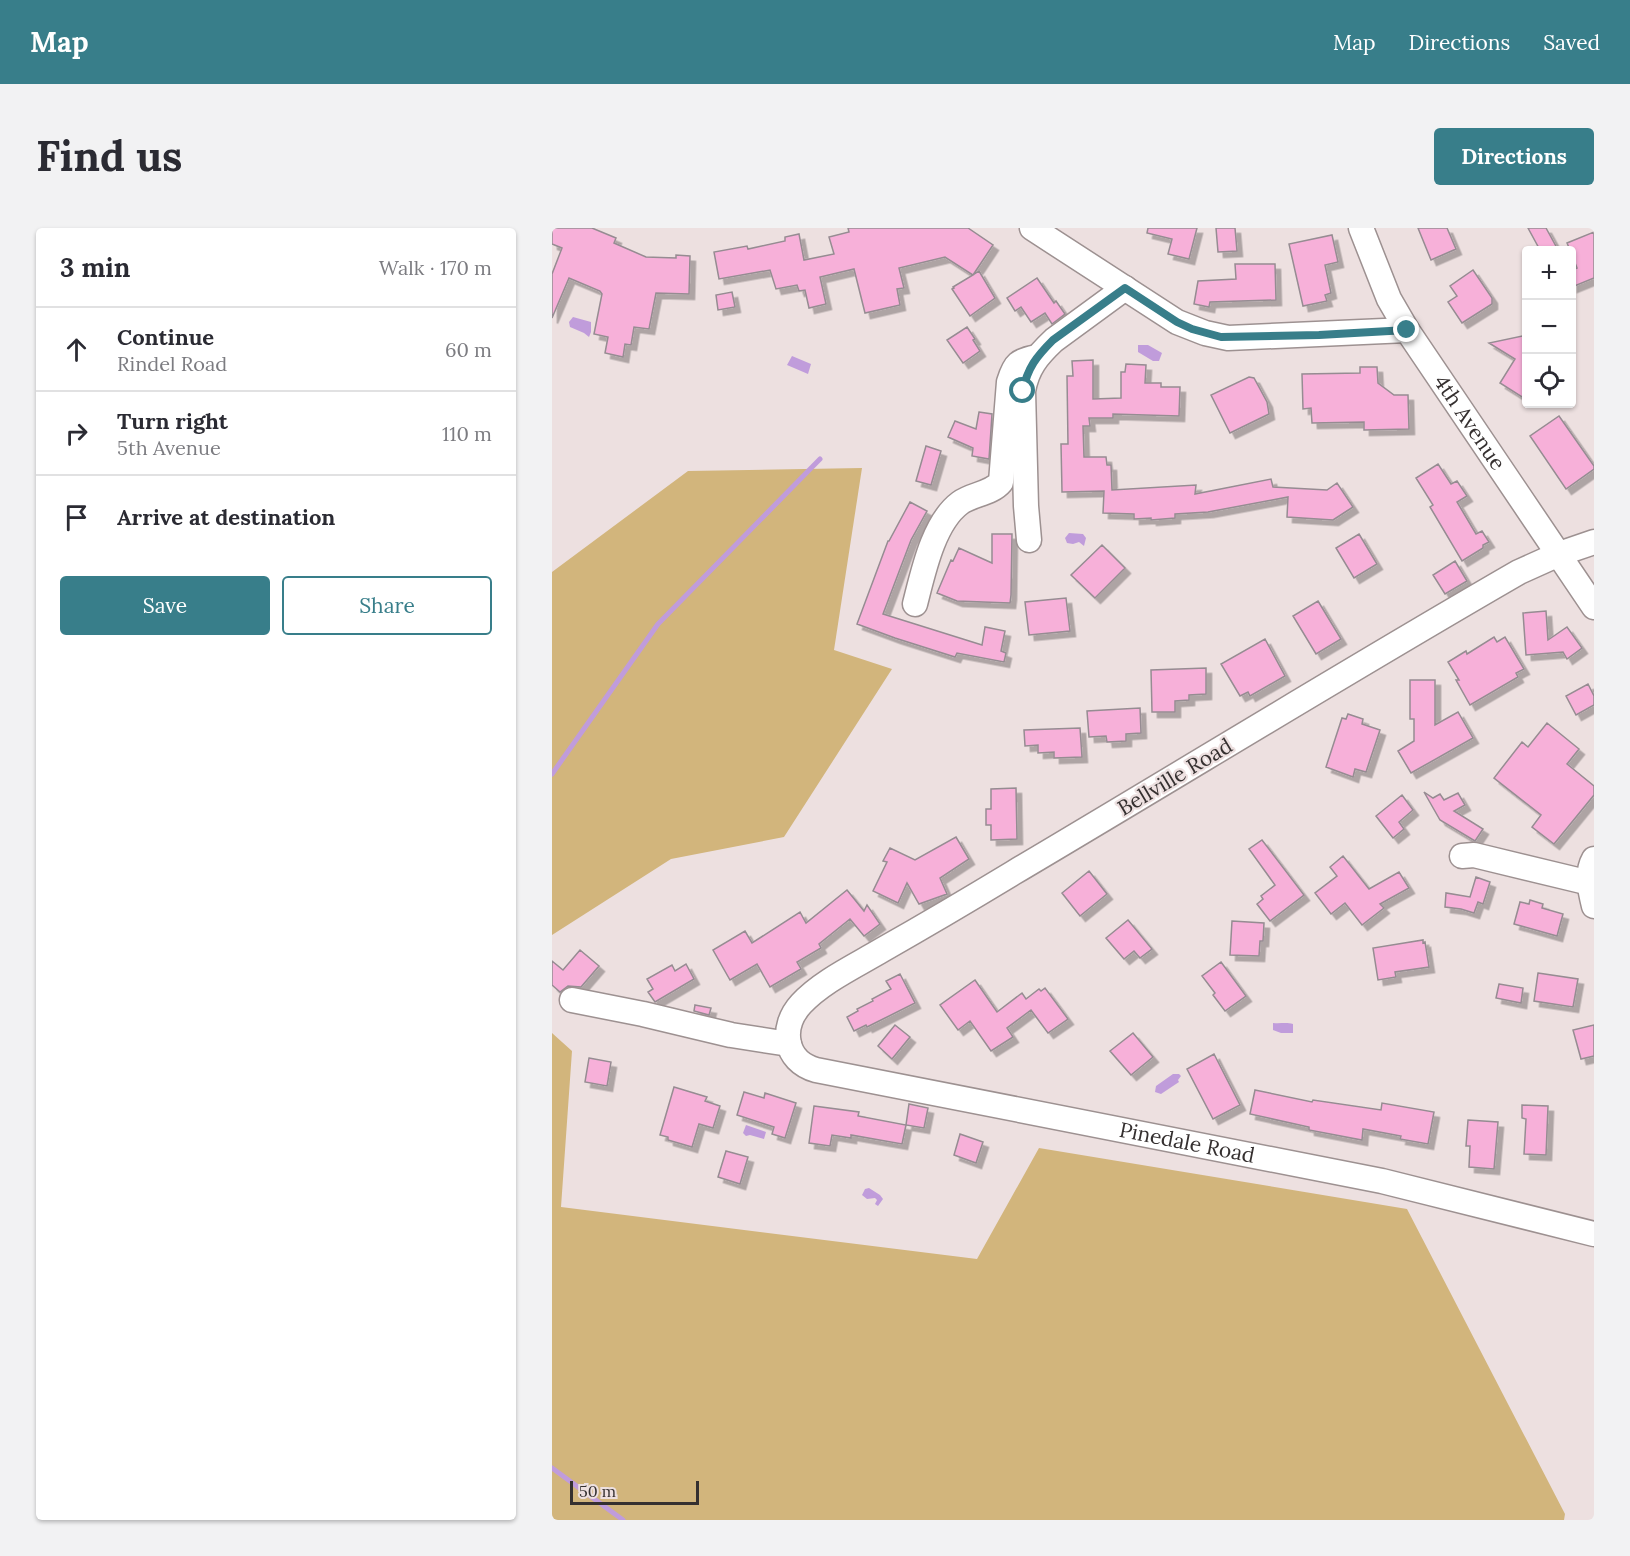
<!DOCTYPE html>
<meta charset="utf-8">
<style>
:root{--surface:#fff;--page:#f2f2f3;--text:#2b2b33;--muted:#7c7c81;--line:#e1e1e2;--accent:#387e8a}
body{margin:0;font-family:Lora,serif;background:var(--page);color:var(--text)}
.controls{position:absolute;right:18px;top:18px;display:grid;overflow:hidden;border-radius:6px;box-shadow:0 2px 4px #0004}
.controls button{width:54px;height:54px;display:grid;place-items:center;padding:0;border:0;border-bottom:2px solid var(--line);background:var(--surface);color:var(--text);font:30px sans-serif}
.scale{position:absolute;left:18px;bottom:15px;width:129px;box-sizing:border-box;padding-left:6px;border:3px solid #353030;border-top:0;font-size:16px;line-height:21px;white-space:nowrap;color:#353030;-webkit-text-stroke:4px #ede0e0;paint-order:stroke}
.stop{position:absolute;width:18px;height:18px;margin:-14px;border:4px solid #387e8a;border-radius:50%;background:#fff}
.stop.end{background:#387e8a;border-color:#fff;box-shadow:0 2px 6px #0008}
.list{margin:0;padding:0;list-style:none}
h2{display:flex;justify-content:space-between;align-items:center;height:78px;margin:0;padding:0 24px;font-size:26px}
h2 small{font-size:20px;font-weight:400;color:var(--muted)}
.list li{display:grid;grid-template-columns:39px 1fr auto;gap:18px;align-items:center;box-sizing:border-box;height:84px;padding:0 24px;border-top:2px solid var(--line)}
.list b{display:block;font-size:22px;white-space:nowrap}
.list p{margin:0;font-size:20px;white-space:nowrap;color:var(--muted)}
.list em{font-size:20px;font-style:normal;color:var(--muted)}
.actions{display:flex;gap:12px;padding:18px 24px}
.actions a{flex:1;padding:14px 0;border:2px solid var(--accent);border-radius:6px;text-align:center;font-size:21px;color:var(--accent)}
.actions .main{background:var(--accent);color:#fff}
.icon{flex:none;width:33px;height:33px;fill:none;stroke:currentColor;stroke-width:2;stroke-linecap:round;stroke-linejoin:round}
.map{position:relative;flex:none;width:1042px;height:1292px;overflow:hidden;border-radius:6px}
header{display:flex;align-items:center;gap:36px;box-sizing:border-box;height:84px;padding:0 30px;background:var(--accent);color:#fff}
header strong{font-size:28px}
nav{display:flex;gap:33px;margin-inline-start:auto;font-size:21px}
.intro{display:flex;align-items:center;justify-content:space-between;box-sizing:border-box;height:144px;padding:0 36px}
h1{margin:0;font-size:42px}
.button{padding:15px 27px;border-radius:6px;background:var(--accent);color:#fff;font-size:21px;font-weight:700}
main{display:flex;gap:36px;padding:0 36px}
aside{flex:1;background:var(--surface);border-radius:6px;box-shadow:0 2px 4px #0004}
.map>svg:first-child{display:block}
</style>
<header>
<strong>Map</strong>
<nav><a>Map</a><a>Directions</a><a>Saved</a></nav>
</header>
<div class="intro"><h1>Find us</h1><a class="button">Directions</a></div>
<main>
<aside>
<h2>3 min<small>Walk · 170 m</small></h2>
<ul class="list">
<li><svg class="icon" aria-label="ahead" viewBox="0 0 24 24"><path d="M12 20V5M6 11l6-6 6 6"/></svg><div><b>Continue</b><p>Rindel Road</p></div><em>60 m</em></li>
<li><svg class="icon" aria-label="right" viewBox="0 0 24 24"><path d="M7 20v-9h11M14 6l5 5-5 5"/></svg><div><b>Turn right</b><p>5th Avenue</p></div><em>110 m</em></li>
<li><svg class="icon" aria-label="arrive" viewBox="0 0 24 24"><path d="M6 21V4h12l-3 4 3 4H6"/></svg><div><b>Arrive at destination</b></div></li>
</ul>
<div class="actions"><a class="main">Save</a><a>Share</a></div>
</aside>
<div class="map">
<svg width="1042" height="1292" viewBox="0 0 1042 1292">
<defs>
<filter id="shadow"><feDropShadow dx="5.5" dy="5.5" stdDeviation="0" flood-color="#0004"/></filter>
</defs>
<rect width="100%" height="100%" fill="#ede0e0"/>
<path fill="#d2b57c" d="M 310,240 L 282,422 L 340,441 L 232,609 L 119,631 L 0,707 L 0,344 L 136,243 Z
M 0,805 L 20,823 L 9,979 L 425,1031 L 487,920 L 855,981 L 1013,1286 L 1012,1292 L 0,1292 Z"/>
<path fill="#c09cdb" d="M 21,89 L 39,94 L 39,104 L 37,109 L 32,105 L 18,99 L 17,94 Z
M 586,117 L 596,117 L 610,125 L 607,133 L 601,133 L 586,124 Z
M 240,128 L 259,136 L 256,146 L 235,137 Z
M 517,305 L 531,306 L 534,310 L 532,318 L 527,314 L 521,316 L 515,315 L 513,310 Z
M 721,795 C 728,796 734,794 741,796 L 741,805 L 729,805 L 721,802 Z
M 621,846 L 627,846 L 629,848 L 626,852 L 627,854 L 609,866 L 603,864 L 604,858 Z
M 194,897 L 214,904 L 212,911 L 198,907 L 194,908 L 191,905 Z
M 317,960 L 328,967 L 331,971 L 326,978 L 323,976 L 325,972 L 323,970 L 315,971 L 310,967 L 313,961 Z"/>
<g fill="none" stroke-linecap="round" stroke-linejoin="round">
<path stroke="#c09cdb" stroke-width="5" d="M 0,546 L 106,396 L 268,231
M 0,1240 L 71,1292"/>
</g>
<path fill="#f7b0d9" stroke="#968c92" stroke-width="1.5" filter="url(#shadow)" d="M 0,0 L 40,0 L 64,10 L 62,15 L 94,29 L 124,30 L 124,27 L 138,28 L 137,66 L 104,65 L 97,101 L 82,99 L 79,117 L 73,116 L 71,129 L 53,125 L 56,109 L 42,106 L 50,66 L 48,63 L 17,50 L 0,90 L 0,46 L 10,20 L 0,16 Z
M 296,0 L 416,0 L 441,17 L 421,47 L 427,43 L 443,70 L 418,88 L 400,61 L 402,60 L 401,59 L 421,47 L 393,29 L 347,40 L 352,60 L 345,61 L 348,77 L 313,85 L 302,41 L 268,49 L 274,76 L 257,80 L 253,62 L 247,63 L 245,57 L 224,61 L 218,42 L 167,51 L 162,24 L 195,18 L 196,21 L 233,13 L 233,9 L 247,6 L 252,32 L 282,26 L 277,9 L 297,4 Z
M 596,0 L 645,0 L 637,31 L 616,26 L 620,11 L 595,5 Z
M 664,0 L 683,0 L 685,23 L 666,24 Z
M 866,0 L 895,0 L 904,21 L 879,32 Z
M 976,0 L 994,0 L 1006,22 L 988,22 Z
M 1042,4 L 1042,50 L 1020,59 L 1020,42 L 1025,40 L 1020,27 L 1020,22 L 1018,22 L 1015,15 Z
M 780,7 L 786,34 L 773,37 L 779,65 L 773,67 L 775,73 L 751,78 L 737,16 Z
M 683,36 L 723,36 L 724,72 L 658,74 L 657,79 L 642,76 L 646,53 L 684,51 Z
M 921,42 L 940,70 L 940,76 L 910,95 L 896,74 L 905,68 L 898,58 Z
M 485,50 L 502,75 L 504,73 L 513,86 L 500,96 L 493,85 L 479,94 L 469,79 L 463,83 L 455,70 Z
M 180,64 L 183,79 L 166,82 L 164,67 Z
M 415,99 L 423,111 L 421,112 L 428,123 L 411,135 L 395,112 Z
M 975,107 L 975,172 L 948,155 L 963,131 L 937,115 Z
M 541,132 L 541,171 L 569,170 L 569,144 L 573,144 L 574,136 L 594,137 L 593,155 L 609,155 L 609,159 L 628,159 L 627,188 L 561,186 L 561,190 L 537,190 L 538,198 L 531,198 L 532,229 L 554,229 L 555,237 L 559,237 L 560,262 L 644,257 L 643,266 L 719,251 L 721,259 L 775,262 L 785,255 L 801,279 L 781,292 L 735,289 L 736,269 L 656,284 L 623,286 L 623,290 L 599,292 L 599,290 L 582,291 L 582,286 L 551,285 L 552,263 L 510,264 L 509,216 L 516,216 L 515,148 L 521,148 L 520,133 Z
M 808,139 L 825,139 L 826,155 L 842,167 L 856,167 L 857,201 L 812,202 L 812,194 L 760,195 L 759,180 L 751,181 L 750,146 L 808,145 Z
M 697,149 L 702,150 L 715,174 L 717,186 L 678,205 L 659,167 Z
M 427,184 L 440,186 L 437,231 L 420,228 L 421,220 L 396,209 L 403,193 L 424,201 Z
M 1007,188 L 1042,238 L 1042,241 L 1014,261 L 978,208 Z
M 374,218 L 389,223 L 379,257 L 364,253 Z
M 886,236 L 899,256 L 905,253 L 915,268 L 905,274 L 924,306 L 930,303 L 937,314 L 931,317 L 931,320 L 910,333 L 878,279 L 881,277 L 864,250 Z
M 358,274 L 375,283 L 359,312 L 331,386 L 430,417 L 433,399 L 453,403 L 449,423 L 454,425 L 452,434 L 405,425 L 403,429 L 343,410 L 305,396 L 336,313 L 337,313 Z
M 440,306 L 460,306 L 459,367 L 458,375 L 405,373 L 385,365 L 399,332 L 401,333 L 407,320 L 440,335 Z
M 807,306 L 825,336 L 802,350 L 784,320 Z
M 550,317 L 573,340 L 543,370 L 519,347 Z
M 903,333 L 915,353 L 893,366 L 881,347 Z
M 514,370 L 518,403 L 477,407 L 473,374 Z
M 766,373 L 789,411 L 764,426 L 741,388 Z
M 994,383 L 996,412 L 1015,399 L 1030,420 L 1015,431 L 1011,424 L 974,427 L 971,385 Z
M 942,409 L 945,414 L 953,409 L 972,441 L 964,445 L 966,449 L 918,477 L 904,452 L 907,452 L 896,434 L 914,423 L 915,426 Z
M 713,411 L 733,448 L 698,468 L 696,464 L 688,468 L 669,436 Z
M 654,440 L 654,466 L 637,467 L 637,472 L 623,473 L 623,484 L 600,484 L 599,442 Z
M 858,452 L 883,452 L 883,497 L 906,484 L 921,510 L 859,545 L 846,523 L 862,513 L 862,491 L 858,491 Z
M 1036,456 L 1042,468 L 1042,477 L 1024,487 L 1014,468 Z
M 588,480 L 589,505 L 574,506 L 574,513 L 555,514 L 554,508 L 537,509 L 535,483 Z
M 796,486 L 811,491 L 810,496 L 828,502 L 814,544 L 803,541 L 801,549 L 774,539 L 790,490 L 794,491 Z
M 995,495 L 1027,521 L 1015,536 L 1042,558 L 1042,567 L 1002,616 L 980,599 L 989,587 L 942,550 L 970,514 L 976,519 Z
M 528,500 L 530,529 L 502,530 L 502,524 L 486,525 L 486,517 L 473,518 L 472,502 Z
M 464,560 L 465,611 L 439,612 L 439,597 L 434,597 L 434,581 L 439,581 L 439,561 Z
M 872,564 L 881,570 L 888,566 L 892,572 L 906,565 L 913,577 L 902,583 L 931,601 L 923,613 L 888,592 Z
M 850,567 L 861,582 L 847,594 L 852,601 L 841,610 L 824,588 Z
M 404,609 L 417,631 L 388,650 L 395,666 L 367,676 L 355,655 L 346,675 L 321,663 L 335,634 L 331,633 L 338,620 L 363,632 Z
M 710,612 L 752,667 L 718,693 L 705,676 L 711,671 L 709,668 L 723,657 L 697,621 Z
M 791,628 L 817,661 L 847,644 L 857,660 L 828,676 L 832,680 L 810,697 L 793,675 L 779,686 L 763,665 L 785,648 L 778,639 Z
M 537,643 L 555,666 L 528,688 L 510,665 Z
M 924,649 L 938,654 L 931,676 L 926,674 L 922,685 L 909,681 L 893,679 L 894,665 L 918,669 Z
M 295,662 L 312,683 L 315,677 L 328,696 L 312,708 L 298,691 L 267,716 L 269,720 L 245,734 L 249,741 L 218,759 L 205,736 L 178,752 L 161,722 L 193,703 L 200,715 L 248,684 L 254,695 Z
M 978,672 L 991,676 L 990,680 L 1011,686 L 1005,708 L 962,696 L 968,674 L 977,676 Z
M 576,692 L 600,721 L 588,730 L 582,723 L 572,731 L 554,710 Z
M 680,693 L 712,695 L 711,713 L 708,713 L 707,728 L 678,727 Z
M 871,712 L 871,715 L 873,714 L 877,739 L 843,744 L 844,749 L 826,752 L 821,720 Z
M 28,722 L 47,738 L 29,759 L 16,758 L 8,764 L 0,757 L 0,733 L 11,742 Z
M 669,734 L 694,768 L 673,783 L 661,767 L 663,765 L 650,748 Z
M 134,736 L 142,751 L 103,774 L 96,764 L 101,761 L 95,751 L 120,737 L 123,743 Z
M 986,745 L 1026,751 L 1021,779 L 982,773 Z
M 348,746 L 363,775 L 315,799 L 314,797 L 302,803 L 295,789 L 306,783 L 305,781 L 321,773 L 320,771 L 339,761 L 334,753 Z
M 423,752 L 445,784 L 470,765 L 474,771 L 487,761 L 489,763 L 493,760 L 516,791 L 496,805 L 479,782 L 455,800 L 461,809 L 439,823 L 418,793 L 406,802 L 388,777 Z
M 947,756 L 971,760 L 969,775 L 944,770 Z
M 143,777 L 159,780 L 157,787 L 142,783 Z
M 343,797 L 358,809 L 340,831 L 326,818 Z
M 1042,797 L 1042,828 L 1029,831 L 1021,802 Z
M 581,805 L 601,829 L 579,847 L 558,823 Z
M 662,826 L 688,877 L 661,891 L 635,841 Z
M 37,830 L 59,834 L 55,858 L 33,854 Z
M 122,859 L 155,869 L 153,873 L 168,878 L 161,900 L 147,896 L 140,919 L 116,912 L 116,909 L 108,907 Z
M 703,862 L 760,874 L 761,872 L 829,882 L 830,875 L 882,884 L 876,916 L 848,911 L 849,908 L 811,901 L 810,912 L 757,902 L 757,899 L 698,886 Z
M 192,864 L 212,870 L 213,865 L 244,875 L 233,910 L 220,906 L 222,899 L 185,887 Z
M 357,876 L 376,880 L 372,900 L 354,897 Z
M 970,877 L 996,878 L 994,927 L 972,926 L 974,891 L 970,890 Z
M 262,878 L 307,884 L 306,888 L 354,897 L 350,916 L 299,907 L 299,910 L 280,907 L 278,918 L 257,915 Z
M 916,892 L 946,894 L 942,941 L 917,939 L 918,918 L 914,918 Z
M 408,906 L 431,914 L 424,935 L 402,927 Z
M 174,923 L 196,929 L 188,956 L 166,949 Z"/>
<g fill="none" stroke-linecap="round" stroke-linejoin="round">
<g stroke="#9d9191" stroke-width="27">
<g id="minor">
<path d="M 480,0 L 625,94 L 653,105 L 676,110 L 855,102"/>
<path id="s1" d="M 809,0 L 837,71 L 855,102 L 1042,379"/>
<path d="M 477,312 L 474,278 L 471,163 C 475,140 485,128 502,112 L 573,60"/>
<path id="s2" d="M 1042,314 L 1007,326 L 967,344 C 797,442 630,545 461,645 C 418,671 374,697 330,722 C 303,738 269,754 249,776 C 228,799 232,833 264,842 L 830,953 L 1042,1006"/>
<path d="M 363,376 C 371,345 381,295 408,275 C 420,266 439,266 449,254 L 457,154 C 463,135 466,133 485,129"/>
<path d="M 910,628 L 922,627 L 1038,655"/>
<path d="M 1042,631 C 1034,645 1038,662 1042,678"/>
<path d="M 20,772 L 91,786 L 179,807 L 237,816"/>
</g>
</g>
<use href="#minor" stroke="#fff" stroke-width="24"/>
</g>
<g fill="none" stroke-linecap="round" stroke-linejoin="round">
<path stroke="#387e8a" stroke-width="8" d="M 471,163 C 475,140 485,128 501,112 L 573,60 L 625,94 L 640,101 L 669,109 L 767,107 L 855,102"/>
</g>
<g text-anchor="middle" stroke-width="4.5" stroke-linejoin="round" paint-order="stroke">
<g font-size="21" fill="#353030" stroke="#ede0e0">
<text dy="7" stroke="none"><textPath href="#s1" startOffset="224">4th Avenue</textPath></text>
<text transform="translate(623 549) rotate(-31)" y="7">Bellville Road</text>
<text dy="7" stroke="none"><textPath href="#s2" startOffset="1380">Pinedale Road</textPath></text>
</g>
</g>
</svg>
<div class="controls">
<button>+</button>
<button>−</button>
<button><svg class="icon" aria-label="locate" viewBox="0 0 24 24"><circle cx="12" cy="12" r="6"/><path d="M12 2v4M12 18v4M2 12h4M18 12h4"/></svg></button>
</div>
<div class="scale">50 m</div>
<div class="stop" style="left:471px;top:163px"></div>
<div class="stop end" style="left:855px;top:102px"></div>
</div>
</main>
